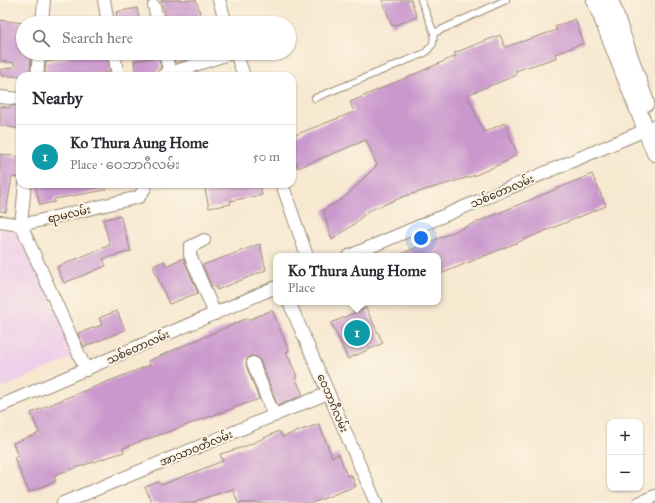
<!DOCTYPE html>
<meta charset="utf-8">
<style>
:root{--surface:#fff;--page:#f2f2f3;--text:#2b2b33;--muted:#7c7c81;--line:#e1e1e2;--accent:#d1495b}
body{margin:0;font-family:"IM FELL Great Primer","Noto Sans Myanmar",serif;background:var(--page);color:var(--text)}
.controls{position:absolute;right:12px;bottom:12px;display:grid;overflow:hidden;border-radius:8px;box-shadow:0 1px 3px #0004}
.controls button{width:36px;height:36px;display:grid;place-items:center;padding:0;border:0;border-bottom:1px solid var(--line);background:var(--surface);color:var(--text);font:20px sans-serif}
.you{position:absolute;left:421px;top:238px;width:14px;height:14px;margin:-10px;border:3px solid #fff;border-radius:50%;background:#1a73e8;box-shadow:0 0 0 6px #1a73e833}
.badge{display:grid;place-items:center;width:26px;height:26px;border-radius:50%;background:var(--accent);color:#fff;font-size:13px;font-weight:700}
.pin{position:absolute;translate:-50% -50%;border:2px solid #fff;box-shadow:0 1px 4px #0006}
.popup{position:absolute;left:273px;top:253px;width:168px;height:52px;box-sizing:border-box;display:grid;place-content:center;border-radius:8px;background:var(--surface);filter:drop-shadow(0 1px 3px #0005);font-size:13px;white-space:nowrap;color:var(--muted)}
.popup b{font-size:15px;color:var(--text)}
.popup::after{content:'';position:absolute;left:50%;top:100%;margin-left:-8px;border:8px solid transparent;border-top-color:var(--surface)}
.list{margin:0;padding:0;list-style:none}
h2{display:flex;justify-content:space-between;align-items:center;height:52px;margin:0;padding:0 16px;font-size:17px}
h2 small{font-size:13px;font-weight:400;color:var(--muted)}
.list li{display:grid;grid-template-columns:26px 1fr auto;gap:12px;align-items:center;box-sizing:border-box;height:64px;padding:0 16px;border-top:1px solid var(--line)}
.list b{display:block;font-size:15px;white-space:nowrap}
.list p{margin:0;font-size:13px;white-space:nowrap;color:var(--muted)}
.list em{font-size:13px;font-style:normal;color:var(--muted)}
.icon{flex:none;width:22px;height:22px;fill:none;stroke:currentColor;stroke-width:2;stroke-linecap:round;stroke-linejoin:round}
.map{position:relative;flex:none;width:655px;height:503px;overflow:hidden}
.search{position:absolute;background:var(--surface);box-shadow:0 1px 3px #0004;left:16px;top:16px;width:280px;height:44px;display:flex;align-items:center;gap:10px;box-sizing:border-box;padding:0 14px;border-radius:22px;color:var(--muted);font-size:15px}
.panel{position:absolute;background:var(--surface);box-shadow:0 1px 3px #0004;left:16px;top:72px;width:280px;height:116px;border-radius:12px}
.map>svg:first-child{display:block}
</style>
<div class="map">
<svg width="655" height="503" viewBox="0 0 655 503">
<rect width="100%" height="100%" fill="#fcf5e5"/>
<filter id="ink" filterUnits="userSpaceOnUse"><feTurbulence type="fractalNoise" baseFrequency=".025" numOctaves="2"/><feDisplacementMap in="SourceGraphic" scale="8" xChannelSelector="R" yChannelSelector="G"/><feConvolveMatrix kernelMatrix="1 2 1 2 8 2 1 2 1" color-interpolation-filters="sRGB"/></filter>
<filter id="wash" filterUnits="userSpaceOnUse"><feTurbulence type="fractalNoise" baseFrequency=".012" numOctaves="4" result="noise"/><feDisplacementMap in="SourceGraphic" scale="16" xChannelSelector="R" yChannelSelector="G"/><feGaussianBlur stdDeviation="0.9" result="paint"/><feColorMatrix in="noise" values="0 0 0 0 0 0 0 0 0 0 0 0 0 0 0 0 0 1.4 0 .05"/><feComposite in="paint" operator="in"/></filter>
<g filter="url(#wash)">
<rect width="100%" height="100%" fill="#f7e8d0"/>
<path fill="#eed0e8" d="M 0,222 L 21,225 L 76,356 L 0,389 Z"/>
<g id="blocks">
<path fill="#ca98cd" d="M 161,0 L 196,0 L 203,23 L 168,23 Z
M 382,0 L 411,0 L 417,17 L 392,26 Z
M 137,8 L 140,23 L 118,23 L 116,12 Z
M 575,19 L 584,43 L 555,54 L 556,58 L 515,71 L 517,75 L 467,95 L 484,132 L 505,123 L 517,154 L 505,162 L 476,175 L 405,196 L 368,211 L 354,224 L 332,240 L 323,210 L 344,198 L 377,165 L 366,140 L 298,168 L 293,157 L 295,156 L 292,148 L 292,136 L 354,112 L 350,102 L 456,56 L 454,53 L 500,35 L 505,47 L 557,30 L 555,27 Z
M 0,20 L 23,23 L 23,53 L 31,53 L 30,76 L 1,76 L 0,70 L 14,67 L 14,63 L 0,61 Z
M 82,53 L 86,53 L 87,56 L 99,53 L 107,53 L 110,72 L 90,76 L 45,76 L 46,62 L 68,58 L 68,56 Z
M 186,53 L 188,59 L 175,63 L 173,55 Z
M 158,57 L 161,68 L 156,72 L 136,75 L 134,61 Z
M 0,106 L 9,108 L 10,106 L 20,106 L 20,129 L 0,125 Z
M 0,154 L 20,157 L 20,178 L 12,177 L 6,212 L 0,211 Z
M 592,174 L 606,206 L 438,275 L 438,256 L 396,256 Z
M 35,184 L 105,184 L 106,190 L 54,199 L 55,202 L 40,205 Z
M 204,184 L 260,184 L 262,195 L 230,201 L 231,204 L 209,208 Z
M 120,215 L 131,251 L 103,259 L 106,266 L 64,283 L 57,267 L 110,245 L 103,220 Z
M 260,244 L 266,270 L 217,290 L 215,286 L 212,287 L 203,265 Z
M 183,258 L 198,293 L 169,304 L 153,266 L 164,261 L 166,266 Z
M 366,308 L 383,343 L 348,359 L 331,323 Z
M 272,310 L 289,351 L 286,352 L 297,376 L 295,377 L 303,395 L 278,406 L 260,360 L 257,357 L 251,356 L 247,359 L 246,365 L 259,399 L 123,448 L 124,452 L 54,475 L 56,481 L 29,492 L 14,457 L 18,456 L 13,443 L 39,433 L 31,413 L 66,398 L 150,365 L 148,361 L 248,318 L 248,320 Z
M 117,311 L 125,330 L 84,347 L 78,333 L 102,325 L 99,318 Z
M 319,424 L 332,457 L 339,454 L 347,476 L 351,475 L 356,486 L 312,503 L 238,503 L 233,489 L 195,501 L 196,503 L 152,503 L 145,487 L 159,482 L 161,485 L 223,461 L 220,454 L 244,447 L 279,431 L 282,437 Z"/>
</g>
</g>
<g filter="url(#ink)">
<use href="#blocks" fill-opacity="0" stroke="#998977" stroke-width="1"/>
<g fill="none" stroke-linecap="round" stroke-linejoin="round">
<g stroke="#998977" stroke-width="8">
<path id="lane" d="M 434,33 L 506,0
M 315,98 L 425,53 L 433,44 L 434,33 L 421,0"/>
</g>
<g stroke="#998977" stroke-width="14">
<path id="street" d="M 104,0 L 108,23
M 219,0 L 226,23
M 154,6 L 158,23
M 42,23 L 44,0
M 114,53 L 118,76
M 165,53 L 170,73
M 236,53 L 244,76
M 37,76 L 39,53
M 162,76 L 231,53
M 0,97 L 20,99
M 25,184 L 21,225 L 86,370
M 282,184 L 307,256
M 0,222 L 21,225 L 139,197 L 145,188 L 146,184
M 204,240 L 190,247 L 190,255 L 215,314
M 349,256 L 655,126
M 289,302 L 376,503
M 253,363 L 274,416
M 0,406 L 276,287
M 63,503 L 328,393
M 639,503 L 655,496"/>
</g>
<g stroke="#998977" stroke-width="18">
<path id="secondary" d="M 595,0 L 655,153
M 610,0 L 646,103"/>
</g>
<use href="#lane" stroke="#fff" stroke-width="6"/>
<use href="#street" stroke="#fff" stroke-width="12"/>
<use href="#secondary" stroke="#fff" stroke-width="16"/>
</g>
</g>
<g text-anchor="middle" stroke-width="4" stroke-linejoin="round" paint-order="stroke">
<g font-size="11" fill="#3b2a1e" stroke="#fcf5e5">
<text transform="translate(502 191) rotate(-23)" y="4">သစ်တောလမ်း</text>
<text transform="translate(69 214) rotate(-13)" y="4">ရာမလမ်း</text>
<text transform="translate(138 347) rotate(-24)" y="4">သစ်တောလမ်း</text>
<text transform="translate(333 403) rotate(67)" y="4">ဝေဘာဂီလမ်း</text>
<text transform="translate(196 448) rotate(-22)" y="4">အာသာဝတီလမ်း</text>
</g>
</g>
</svg>
<div class="controls">
<button>+</button>
<button>−</button>
</div>
<div class="you"></div>
<div class="pin badge" style="left:357px;top:333px;background:#0f9aa8">1</div>
<div class="popup"><b>Ko Thura Aung Home</b>Place</div>
<div class="search"><svg class="icon" aria-label="search" viewBox="0 0 24 24"><circle cx="10" cy="10" r="6"/><path d="M15 15l6 6"/></svg>Search here</div>
<section class="panel">
<h2>Nearby<small></small></h2>
<ul class="list">
<li><span class="badge" style="background:#0f9aa8">1</span><div><b>Ko Thura Aung Home</b><p>Place · ဝေဘာဂီလမ်း</p></div><em>50 m</em></li>
</ul>
</section>
</div>
